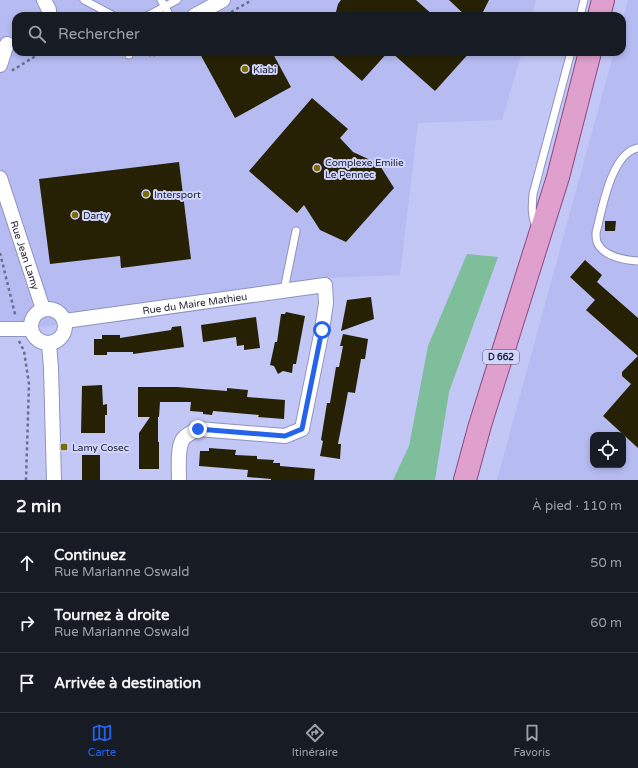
<!DOCTYPE html>
<html lang="fr">
<meta charset="utf-8">
<style>
:root{--surface:#171b24;--page:#20242c;--text:#f1f3f6;--muted:#9ea1a6;--line:#363941;--accent:#2563eb}
body{margin:0;font-family:"Varela Round",sans-serif;background:var(--page);color:var(--text)}
.controls{position:absolute;right:12px;bottom:12px;display:grid;overflow:hidden;border-radius:8px;box-shadow:0 2px 6px #0003}
.controls button{width:36px;height:36px;display:grid;place-items:center;padding:0;border:0;border-bottom:1px solid var(--line);background:var(--surface);color:var(--text);font:20px sans-serif}
.stop{position:absolute;width:12px;height:12px;margin:-9px;border:3px solid #2563eb;border-radius:50%;background:#fff}
.stop.end{background:#2563eb;border-color:#fff;box-shadow:0 1px 4px #0008}
.list{margin:0;padding:0;list-style:none}
h2{display:flex;justify-content:space-between;align-items:center;height:52px;margin:0;padding:0 16px;font-size:17px}
h2 small{font-size:13px;font-weight:400;color:var(--muted)}
.list li{display:grid;grid-template-columns:26px 1fr auto;gap:12px;align-items:center;box-sizing:border-box;height:60px;padding:0 16px;border-top:1px solid var(--line)}
.list b{display:block;font-size:15px;white-space:nowrap}
.list p{margin:0;font-size:13px;white-space:nowrap;color:var(--muted)}
.list em{font-size:13px;font-style:normal;color:var(--muted)}
.icon{flex:none;width:22px;height:22px;fill:none;stroke:currentColor;stroke-width:2;stroke-linecap:round;stroke-linejoin:round}
.map{position:relative;flex:none;width:638px;height:480px;overflow:hidden}
.search{position:absolute;background:var(--surface);box-shadow:0 2px 6px #0003;left:12px;right:12px;top:12px;height:44px;display:flex;align-items:center;gap:10px;box-sizing:border-box;padding:0 14px;border-radius:12px;color:var(--muted);font-size:15px}
.sheet{height:232px;background:var(--surface)}
nav{display:flex;justify-content:space-around;align-items:center;box-sizing:border-box;height:56px;border-top:1px solid var(--line);background:var(--surface);font-size:11px;color:var(--muted)}
nav a{display:grid;justify-items:center;gap:2px}
nav .on{color:var(--accent)}
.map>svg:first-child{display:block}
</style>
<div class="map">
<svg width="638" height="480" viewBox="0 0 638 480">
<rect width="100%" height="100%" fill="#c2c7f6"/>
<path fill="#b6bcf2" fill-rule="evenodd" d="M 0,0 L 536,0 L 532,16 L 16,16 L 16,52 L 522,52 L 502,120 L 418,123 L 400,275 L 327,278 L 52,326 L 0,329 Z
M 628,0 L 638,0 L 638,480 L 497,480 L 614,52 L 622,52 L 622,23 ZM 593,435 L 623,435 L 623,465 L 593,465 Z"/>
<path fill="#7fbe9b" d="M 467,254 L 498,257 L 449,392 L 435,480 L 393,480 L 409,446 L 428,346 Z"/>
<path fill="#262104" d="M 341,0 L 416,0 L 434,16 L 335,16 L 338,4 Z
M 449,0 L 489,0 L 481,16 L 466,16 Z
M 199,52 L 272,52 L 291,87 L 235,118 Z
M 329,52 L 388,52 L 362,81 Z
M 391,52 L 470,52 L 435,91 Z
M 312,98 L 348,129 L 340,138 L 353,152 L 379,164 L 394,188 L 346,242 L 320,230 L 304,205 L 297,213 L 249,171 Z
M 179,162 L 191,259 L 121,268 L 120,256 L 50,264 L 39,179 Z
M 605,221 L 616,221 L 615,231 L 605,231 Z
M 585,260 L 602,275 L 597,282 L 638,318 L 638,448 L 603,416 L 631,384 L 622,376 L 622,372 L 638,356 L 586,310 L 595,300 L 570,277 Z
M 371,297 L 374,319 L 341,331 L 347,300 Z
M 286,312 L 305,316 L 296,364 L 293,364 L 292,373 L 283,371 L 278,374 L 274,366 L 270,365 L 275,342 L 277,342 L 281,314 L 285,314 Z
M 256,317 L 260,348 L 244,350 L 244,345 L 237,346 L 236,337 L 203,342 L 201,325 Z
M 181,326 L 184,347 L 133,354 L 133,352 L 107,352 L 107,355 L 94,355 L 94,339 L 102,339 L 102,335 L 120,335 L 120,338 L 171,330 L 172,327 Z
M 343,334 L 368,339 L 365,359 L 361,359 L 355,393 L 348,392 L 338,444 L 341,444 L 340,459 L 320,456 L 323,441 L 321,440 L 327,403 L 330,403 L 336,367 L 339,367 L 343,346 L 340,346 Z
M 102,385 L 103,405 L 107,404 L 107,415 L 105,415 L 105,433 L 81,433 L 82,386 Z
M 138,387 L 177,387 L 227,391 L 227,388 L 248,390 L 247,397 L 285,400 L 284,419 L 258,417 L 259,415 L 213,411 L 212,415 L 203,414 L 203,412 L 190,411 L 191,402 L 160,402 L 159,417 L 158,417 L 158,442 L 159,442 L 159,469 L 139,469 L 139,433 L 150,417 L 138,417 Z
M 209,448 L 236,450 L 235,455 L 257,456 L 257,459 L 274,460 L 273,463 L 280,463 L 280,466 L 315,469 L 314,480 L 271,480 L 271,479 L 247,477 L 248,470 L 199,466 L 200,451 L 209,451 Z
M 82,455 L 100,455 L 100,480 L 82,480 Z"/>
<g fill="none" stroke-linecap="round" stroke-linejoin="round">
<g stroke="#8f93c0" stroke-width="9">
<path id="service" d="M 84,0 L 114,16
M 161,0 L 170,16
M 147,16 L 177,0
M 580,16 L 584,0
M 129,52 L 129,55
M 152,52 L 152,53
M 638,148 C 611,153 602,210 596,233 C 596,235 596,239 597,242 C 603,257 625,260 638,261
M 537,228 C 531,217 532,206 533,194 L 571,52
M 284,290 L 296,231"/>
</g>
<g stroke="#8f93c0" stroke-width="16">
<g id="minor">
<path d="M 44,0 L 49,10 L 49,16"/>
<path d="M 194,16 L 223,0"/>
<path d="M 0,65 L 7,44"/>
<path id="s1" d="M 0,178 L 43,309"/>
<circle cx="48" cy="326" r="17"/>
<path id="s2" d="M 65,321 L 325,285 L 326,303 L 322,330 L 302,429 L 285,436 L 198,429 C 193,432 187,434 183,439 C 177,448 179,469 179,480"/>
<path d="M 0,329 L 30,329"/>
<path d="M 49,344 L 51,368 L 54,480"/>
</g>
</g>
<g stroke="#8d4a80" stroke-width="24">
<path id="primary" d="M 599,16 L 603,0
M 465,480 L 480,425 L 558,177 L 590,52"/>
</g>
<path stroke="#6b6e8e" stroke-width="2.5" stroke-dasharray="3 3" stroke-linecap="butt" d="M 231,12 L 252,0
M 115,52 L 121,53
M 12,69 L 13,70 L 42,52
M 0,253 L 15,314 L 14,317
M 19,341 L 24,351 L 29,384 L 26,480"/>
<use href="#service" stroke="#fff" stroke-width="7"/>
<use href="#minor" stroke="#fff" stroke-width="14"/>
<use href="#primary" stroke="#dfa0cd" stroke-width="22"/>
</g>
<g fill="none" stroke-linecap="round" stroke-linejoin="round">
<path stroke="#2563eb" stroke-width="5" d="M 198,429 L 285,436 L 302,429 L 322,330"/>
</g>
<g fill="#7b6d07" stroke="#d1d5fb" stroke-width="1.5">
<circle cx="245" cy="69" r="4"/>
<circle cx="317" cy="168" r="4"/>
<circle cx="146" cy="194" r="4"/>
<circle cx="75" cy="215" r="4"/>
<rect x="60" y="443" width="8" height="8" rx="2"/>
</g>
<g text-anchor="middle" stroke-width="4" stroke-linejoin="round" paint-order="stroke">
<rect fill="#d1d5fb" stroke="#52556c" stroke-width="1" x="483" y="350" width="36" height="14" rx="3"/>
<g font-size="9" font-weight="bold" fill="#1c1e2f">
<text x="501" y="360">D 662</text>
</g>
<g font-size="10" fill="#1c1e2f" stroke="#d1d5fb" text-anchor="start">
<text x="253" y="73">Kiabi</text>
<text x="325" y="166">Complexe Emilie<tspan x="325" dy="12">Le Pennec</tspan></text>
<text x="154" y="198">Intersport</text>
<text x="83" y="219">Darty</text>
<text x="72" y="451">Lamy Cosec</text>
</g>
<g font-size="10" fill="#1c1e2f" stroke="#d1d5fb">
<text dy="4" stroke="none"><textPath href="#s1" startOffset="81">Rue Jean Lamy</textPath></text>
<text dy="4" stroke="none"><textPath href="#s2" startOffset="131">Rue du Maire Mathieu</textPath></text>
</g>
</g>
</svg>
<div class="controls">
<button><svg class="icon" aria-label="locate" viewBox="0 0 24 24"><circle cx="12" cy="12" r="6"/><path d="M12 2v4M12 18v4M2 12h4M18 12h4"/></svg></button>
</div>
<div class="stop" style="left:322px;top:330px"></div>
<div class="stop end" style="left:198px;top:429px"></div>
<div class="search"><svg class="icon" aria-label="search" viewBox="0 0 24 24"><circle cx="10" cy="10" r="6"/><path d="M15 15l6 6"/></svg>Rechercher</div>
</div>
<section class="sheet">
<h2>2 min<small>À pied · 110 m</small></h2>
<ul class="list">
<li><svg class="icon" aria-label="ahead" viewBox="0 0 24 24"><path d="M12 20V5M6 11l6-6 6 6"/></svg><div><b>Continuez</b><p>Rue Marianne Oswald</p></div><em>50 m</em></li>
<li><svg class="icon" aria-label="right" viewBox="0 0 24 24"><path d="M7 20v-9h11M14 6l5 5-5 5"/></svg><div><b>Tournez à droite</b><p>Rue Marianne Oswald</p></div><em>60 m</em></li>
<li><svg class="icon" aria-label="arrive" viewBox="0 0 24 24"><path d="M6 21V4h12l-3 4 3 4H6"/></svg><div><b>Arrivée à destination</b></div></li>
</ul>
</section>
<nav>
<a class="on"><svg class="icon" aria-label="map" viewBox="0 0 24 24"><path d="M3 6l6-2 6 2 6-2v14l-6 2-6-2-6 2zM9 4v14M15 6v14"/></svg>Carte</a>
<a><svg class="icon" aria-label="directions" viewBox="0 0 24 24"><path d="M12 3l9 9-9 9-9-9zM9 14v-3h6M13 9l2 2-2 2"/></svg>Itinéraire</a>
<a><svg class="icon" aria-label="saved" viewBox="0 0 24 24"><path d="M7 4h10v16l-5-4-5 4z"/></svg>Favoris</a>
</nav>
